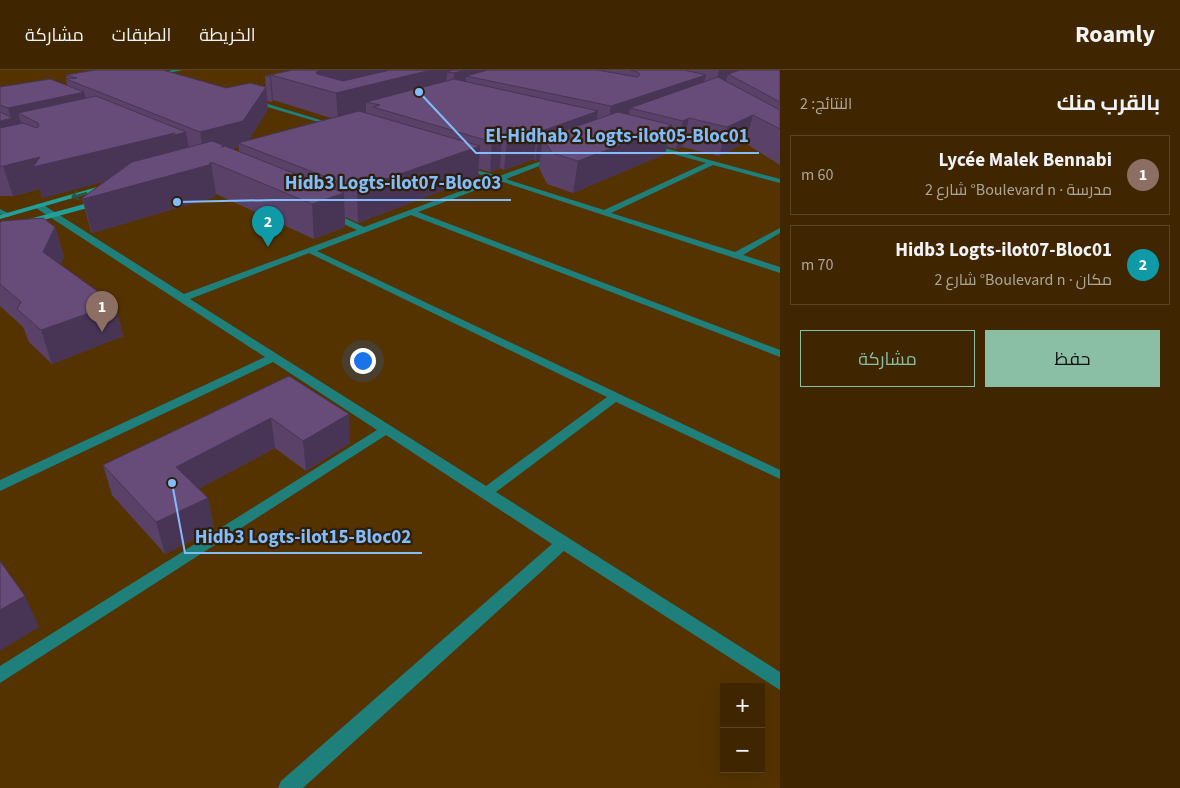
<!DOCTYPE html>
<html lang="ar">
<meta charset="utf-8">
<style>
:root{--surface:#3f2600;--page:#462e0a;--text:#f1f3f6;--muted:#ada599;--line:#584322;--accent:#8abfa5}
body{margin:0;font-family:"Source Sans 3",Cairo,sans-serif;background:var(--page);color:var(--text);direction:rtl}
.controls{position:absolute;right:15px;bottom:15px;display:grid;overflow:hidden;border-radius:0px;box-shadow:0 5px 20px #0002}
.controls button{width:45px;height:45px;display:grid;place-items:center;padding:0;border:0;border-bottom:1px solid var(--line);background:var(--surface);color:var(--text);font:25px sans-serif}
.you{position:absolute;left:362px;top:290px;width:18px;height:18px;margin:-12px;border:4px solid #fff;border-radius:50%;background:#1a73e8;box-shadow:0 0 0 8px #1a73e833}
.badge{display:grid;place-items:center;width:32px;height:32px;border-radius:50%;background:var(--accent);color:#fff;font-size:16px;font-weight:700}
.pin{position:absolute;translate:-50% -41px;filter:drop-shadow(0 1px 2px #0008)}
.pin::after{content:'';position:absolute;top:26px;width:18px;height:15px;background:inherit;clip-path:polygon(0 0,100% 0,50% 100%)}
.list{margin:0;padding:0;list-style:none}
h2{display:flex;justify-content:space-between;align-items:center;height:65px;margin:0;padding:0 20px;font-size:21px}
h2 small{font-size:16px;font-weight:400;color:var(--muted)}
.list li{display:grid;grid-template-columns:32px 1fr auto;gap:15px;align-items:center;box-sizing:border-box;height:80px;margin:0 10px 10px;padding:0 10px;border:1px solid var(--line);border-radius:0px}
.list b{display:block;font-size:19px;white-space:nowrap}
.list p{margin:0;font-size:16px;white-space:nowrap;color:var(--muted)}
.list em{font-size:16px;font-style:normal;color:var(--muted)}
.actions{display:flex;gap:10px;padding:15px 20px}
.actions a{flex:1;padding:11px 0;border:1px solid var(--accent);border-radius:0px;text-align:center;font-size:18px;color:var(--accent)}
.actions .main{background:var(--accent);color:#111}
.map{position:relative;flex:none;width:780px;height:718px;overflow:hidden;direction:ltr}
header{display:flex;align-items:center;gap:30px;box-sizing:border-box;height:70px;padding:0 25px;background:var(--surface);border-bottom:1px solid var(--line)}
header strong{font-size:24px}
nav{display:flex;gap:28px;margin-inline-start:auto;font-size:18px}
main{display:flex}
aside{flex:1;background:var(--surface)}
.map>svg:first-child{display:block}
</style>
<header>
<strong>Roamly</strong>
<nav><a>الخريطة</a><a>الطبقات</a><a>مشاركة</a></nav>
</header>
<main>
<aside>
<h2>بالقرب منك<small>النتائج: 2</small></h2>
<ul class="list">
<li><span class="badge" style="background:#8d6e63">1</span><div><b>Lycée Malek Bennabi</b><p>مدرسة · Boulevard n° شارع 2</p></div><em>60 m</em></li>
<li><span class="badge" style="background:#0f9aa8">2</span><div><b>Hidb3 Logts-ilot07-Bloc01</b><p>مكان · Boulevard n° شارع 2</p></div><em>70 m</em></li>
</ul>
<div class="actions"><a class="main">حفظ</a><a>مشاركة</a></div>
</aside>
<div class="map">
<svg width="780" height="718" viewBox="0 0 780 718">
<rect width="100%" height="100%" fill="#543300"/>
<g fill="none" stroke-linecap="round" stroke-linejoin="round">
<path fill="#1e7f7b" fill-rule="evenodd" d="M 173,0 L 183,0 L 154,6 L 152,5 Z
M 251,30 L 255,30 L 340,56 L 335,57 L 251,32 Z
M 650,74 L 780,109 L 780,113 L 713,95 L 611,143 L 735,182 L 780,158 L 780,163 L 743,185 L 780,197 L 780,203 L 500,111 L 418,142 L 780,280 L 780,287 L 411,145 L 317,181 L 780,400 L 780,409 L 616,332 L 496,422 L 780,602 L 780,620 L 564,481 L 303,718 L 278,718 L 281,711 L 552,474 L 386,365 L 0,613 L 0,596 L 377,360 L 273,292 L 0,421 L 0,410 L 265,287 L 36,138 L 36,134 L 42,134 L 184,224 L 357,160 L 328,147 L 328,143 L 334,143 L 364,157 L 493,109 L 461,98 L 461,96 L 499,106 L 553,87 L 557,87 L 557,89 L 506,109 L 604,140 L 706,93 L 648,77 L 648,75 ZM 309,183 L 607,327 L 486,416 L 190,229 Z
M 0,139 L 12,145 L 8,147 L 0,144 Z"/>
<path fill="#219f9a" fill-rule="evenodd" d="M 104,115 L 111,117 L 0,149 L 0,145 Z
M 99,130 L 103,132 L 102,134 L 0,162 L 0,157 Z"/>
</g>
<path fill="#594168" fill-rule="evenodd" d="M 293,0 L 780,0 L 780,95 L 745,73 L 719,86 L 682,77 L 676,79 L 667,77 L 665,84 L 573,123 L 547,114 L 539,98 L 540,90 L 535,91 L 534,89 L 504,100 L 500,98 L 490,102 L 479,99 L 478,107 L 358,153 L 345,147 L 345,157 L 314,169 L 216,124 L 214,127 L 92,163 L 91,162 L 82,128 L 105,111 L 42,128 L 40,119 L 13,126 L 0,126 L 0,17 L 67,16 L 66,9 L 67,9 L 66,5 L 268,39 L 249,70 L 331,48 L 273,30 L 272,32 L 267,31 L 265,6 ZM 239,77 L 239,82 L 232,79 Z
M 0,153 L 55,157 L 64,187 L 60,194 L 115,234 L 123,266 L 52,294 L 29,272 L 23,257 L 0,236 Z
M 289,306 L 350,373 L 306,401 L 275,378 L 198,419 L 208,428 L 214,459 L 165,484 L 112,425 L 103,395 Z"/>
<path fill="#483555" d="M 323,0 L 407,0 L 317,18 L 316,2 Z
M 431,0 L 551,0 L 466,6 L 465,24 L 453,28 L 454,3 L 447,2 L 446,20 L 380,35 L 366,32 L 366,42 L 338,50 L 336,23 Z
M 719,0 L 773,0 L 728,4 L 723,21 L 713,25 Z
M 271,5 L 273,30 L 272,32 L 270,7 Z
M 706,5 L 700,29 L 630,38 L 627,56 L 606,64 L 611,36 Z
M 266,17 L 268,39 L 246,75 L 238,73 L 239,77 L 204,87 L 200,62 Z
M 84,22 L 90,47 L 38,53 L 18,43 L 24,62 L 0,81 L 0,51 L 11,49 L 8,38 Z
M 598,41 L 594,69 L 543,68 L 540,90 L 535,91 L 539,62 Z
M 753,45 L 745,73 L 719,86 L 727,57 Z
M 689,48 L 682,77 L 676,79 L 683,51 Z
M 672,55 L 665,84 L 573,123 L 578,91 Z
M 537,59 L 534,89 L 504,100 L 507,70 Z
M 186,62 L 191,90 L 176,93 L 42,128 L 40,119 L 13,126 L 3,96 L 40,87 L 175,63 Z
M 502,68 L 500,98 L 490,102 L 492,72 Z
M 480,76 L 478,107 L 358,153 L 357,119 Z
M 211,92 L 216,124 L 214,127 L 92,163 L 83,129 Z
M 344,123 L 345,157 L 314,169 L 312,134 Z
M 55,157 L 64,187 L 53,213 L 43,182 Z
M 115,234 L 123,266 L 52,294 L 41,260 Z
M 349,344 L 350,373 L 306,401 L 303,371 Z
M 271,348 L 275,378 L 183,427 L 176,397 Z
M 208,428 L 214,459 L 165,484 L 156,452 Z
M 25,526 L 39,557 L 0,581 L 0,540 Z"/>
<path fill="#674c79" stroke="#483555" d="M 95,0 L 163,0 L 226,18 L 250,13 L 266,17 L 243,51 L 200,62 L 66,9 L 77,8 L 66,5 Z
M 293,0 L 323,0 L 316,2 L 317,4 L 343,11 L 390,0 L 431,0 L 336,23 L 271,5 L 270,7 L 265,6 Z
M 453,0 L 465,0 L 454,3 L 447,2 Z
M 488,0 L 597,0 L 637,7 L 640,5 L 638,2 L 630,0 L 684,0 L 706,5 L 611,36 L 466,6 Z
M 740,0 L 780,0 L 780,32 L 728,4 Z
M 718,7 L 780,40 L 780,59 L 753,45 L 727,57 L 689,48 L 683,51 L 630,38 Z
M 50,9 L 84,22 L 8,38 L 0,35 L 0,17 Z
M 454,9 L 598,41 L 539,62 L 537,59 L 507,70 L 502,68 L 492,72 L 373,37 L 380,35 L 366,32 Z
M 96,26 L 186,62 L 171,66 L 175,63 L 33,97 L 40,87 L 3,96 L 0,96 L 0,58 L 23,53 L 37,58 L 39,56 L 38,53 L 18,43 Z
M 359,41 L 480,76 L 357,119 L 238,73 Z
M 0,42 L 13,48 L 0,51 Z
M 618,42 L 672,55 L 578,91 L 552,83 L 543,68 Z
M 212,71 L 223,75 L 221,77 L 225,76 L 344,123 L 312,134 L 211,92 L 209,95 L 83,129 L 82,128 L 132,92 Z
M 43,148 L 55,157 L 43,182 L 115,234 L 41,260 L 17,239 L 21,232 L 0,214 L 0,153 L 2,151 Z
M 289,306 L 349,344 L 303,371 L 271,348 L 176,397 L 208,428 L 156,452 L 103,395 Z
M 0,491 L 25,526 L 0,540 Z"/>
<defs><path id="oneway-shaft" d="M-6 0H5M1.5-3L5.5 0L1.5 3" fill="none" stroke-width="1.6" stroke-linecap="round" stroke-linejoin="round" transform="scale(1.25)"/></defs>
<use stroke="#295245" href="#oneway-shaft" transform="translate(79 125) rotate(164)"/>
<path fill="none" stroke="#82bcfa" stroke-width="2" d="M419 22L476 83H759M177 132L274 130H511M172 413L185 483H422"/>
<g fill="#82bcfa" stroke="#2e1f0c" stroke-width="2">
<circle cx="419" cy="22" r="5"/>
<circle cx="177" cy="132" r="5"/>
<circle cx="172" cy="413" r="5"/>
</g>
<g font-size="19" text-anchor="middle" font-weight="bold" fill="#82bcfa" stroke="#2e1f0c" stroke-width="4.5" stroke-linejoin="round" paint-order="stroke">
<text x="617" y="72">El-Hidhab 2 Logts-ilot05-Bloc01</text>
<text x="393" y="119">Hidb3 Logts-ilot07-Bloc03</text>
<text x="303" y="473">Hidb3 Logts-ilot15-Bloc02</text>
</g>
</svg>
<div class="controls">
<button>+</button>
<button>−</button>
</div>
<div class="you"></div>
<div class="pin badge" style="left:102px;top:262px;background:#8d6e63">1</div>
<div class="pin badge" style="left:268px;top:177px;background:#0f9aa8">2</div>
</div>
</main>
